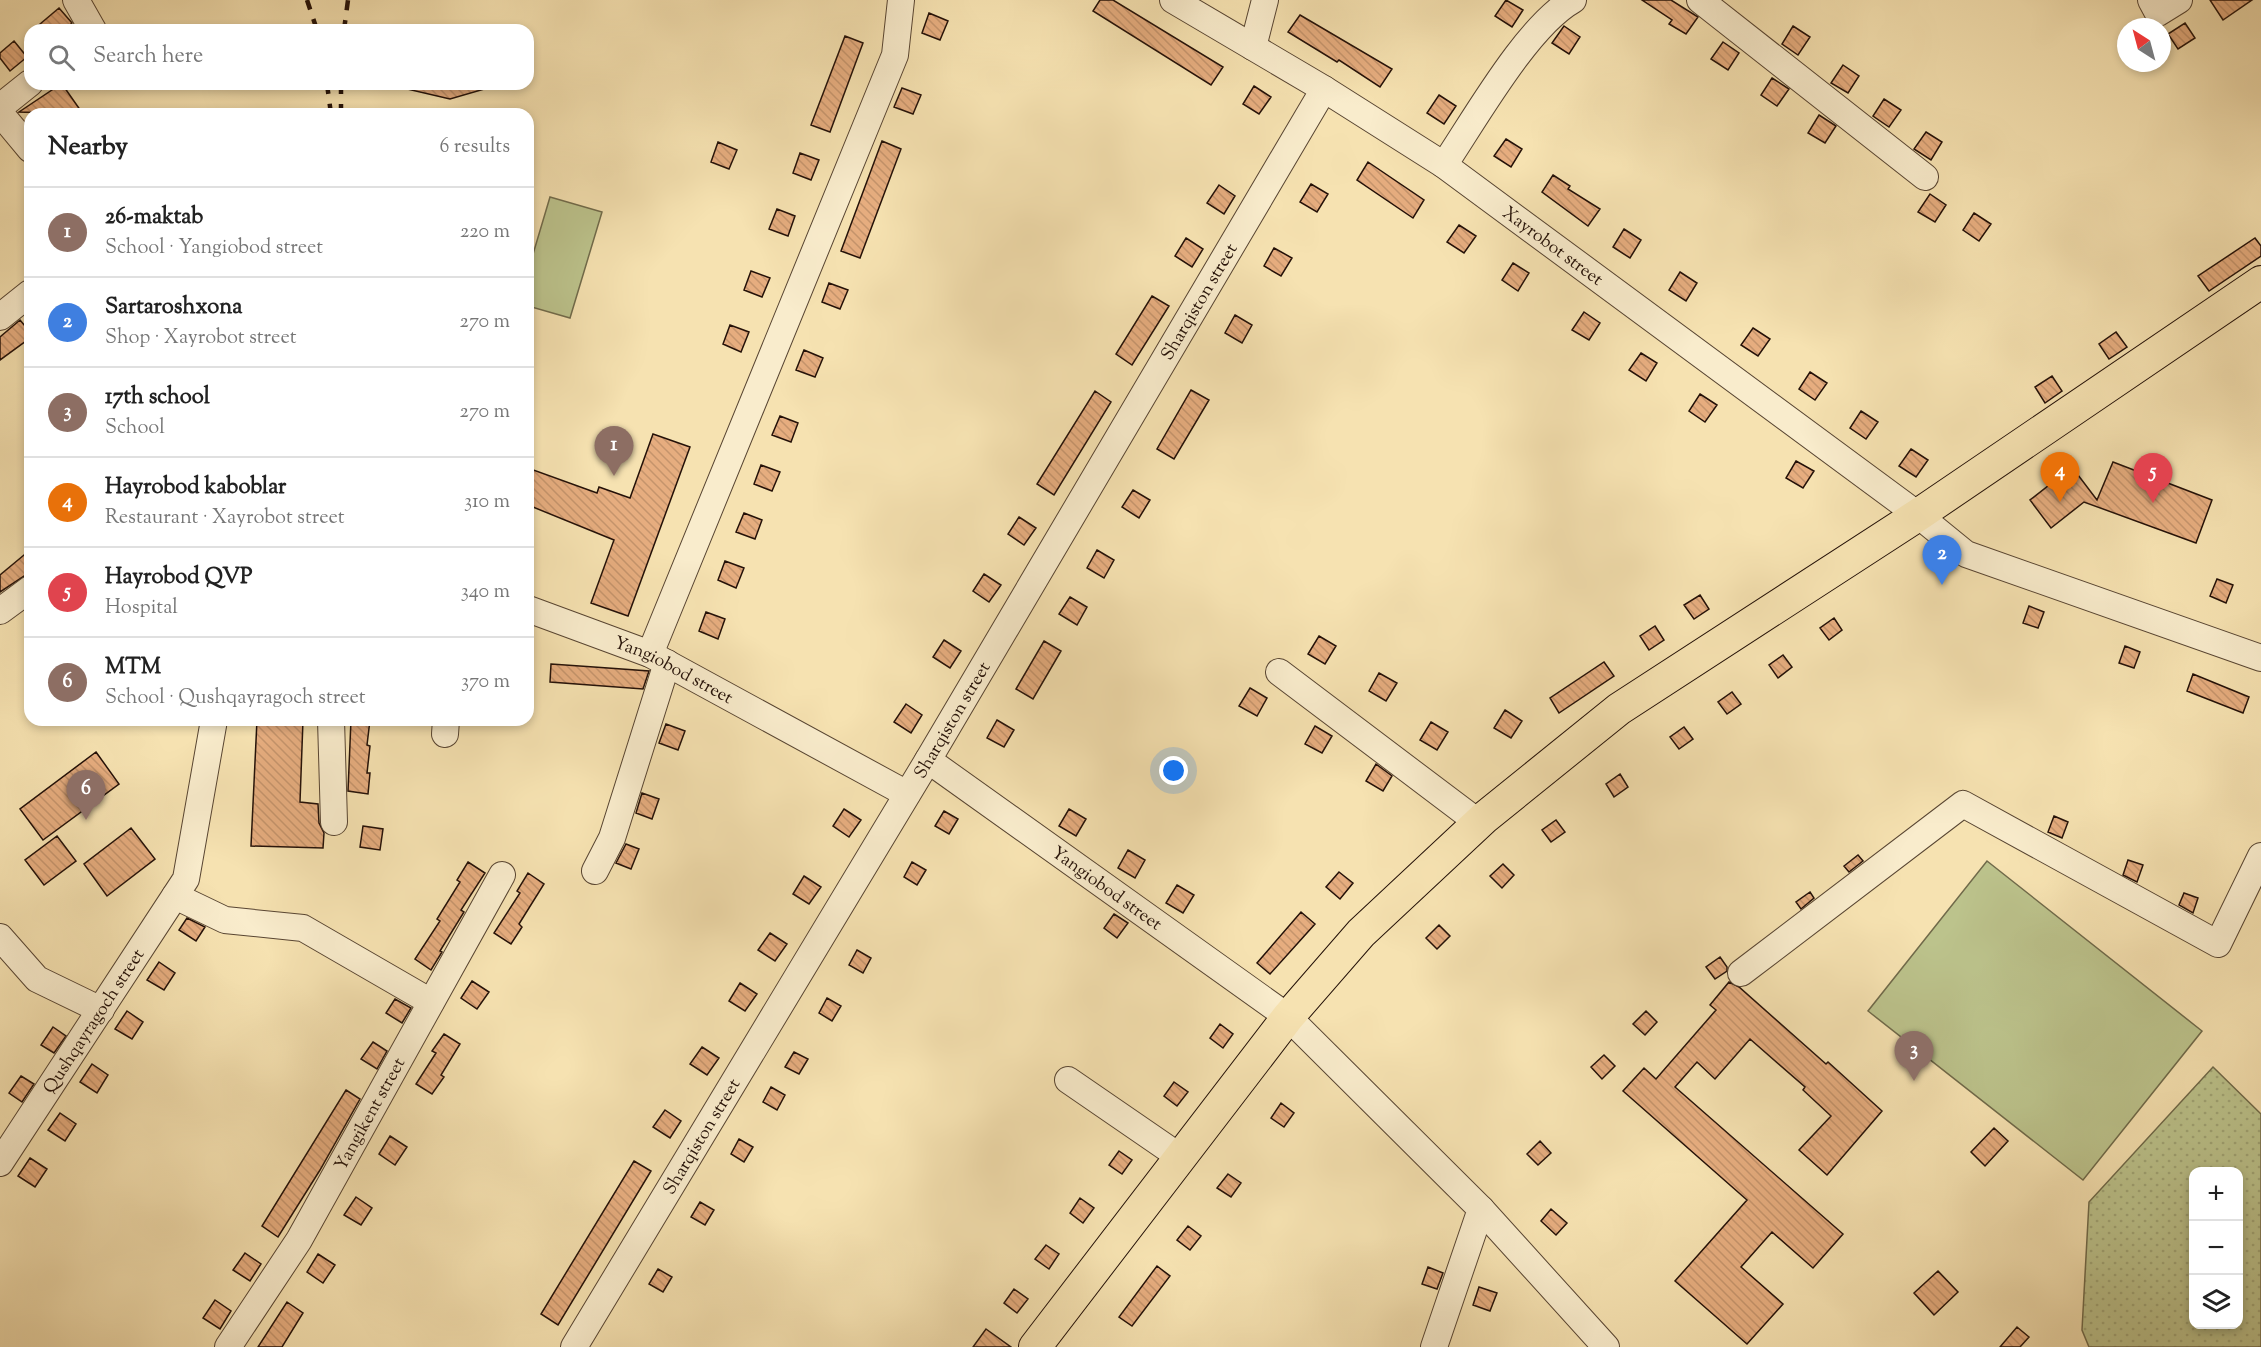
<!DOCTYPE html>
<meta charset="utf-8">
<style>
:root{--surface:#fff;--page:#f2f2f2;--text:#222;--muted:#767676;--line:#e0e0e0;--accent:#8f2418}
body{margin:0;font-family:"Sorts Mill Goudy",serif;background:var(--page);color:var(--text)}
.controls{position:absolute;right:18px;bottom:18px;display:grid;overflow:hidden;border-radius:12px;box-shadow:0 3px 9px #0003}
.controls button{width:54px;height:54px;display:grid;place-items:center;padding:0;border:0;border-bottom:2px solid var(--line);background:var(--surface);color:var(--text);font:30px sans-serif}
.compass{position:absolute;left:2117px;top:18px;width:54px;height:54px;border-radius:50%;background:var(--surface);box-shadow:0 3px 9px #0003;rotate:324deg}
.you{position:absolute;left:1174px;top:771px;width:21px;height:21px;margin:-15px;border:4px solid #fff;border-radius:50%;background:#1a73e8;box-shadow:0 0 0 9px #1a73e833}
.badge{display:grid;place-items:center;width:39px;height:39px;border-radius:50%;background:var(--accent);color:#fff;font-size:20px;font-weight:700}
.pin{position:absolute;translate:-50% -50px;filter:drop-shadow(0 2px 3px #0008)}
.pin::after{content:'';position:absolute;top:32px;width:21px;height:18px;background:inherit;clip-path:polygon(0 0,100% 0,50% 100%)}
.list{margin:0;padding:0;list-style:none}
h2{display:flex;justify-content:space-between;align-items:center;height:78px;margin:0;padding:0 24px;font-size:26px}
h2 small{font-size:20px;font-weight:400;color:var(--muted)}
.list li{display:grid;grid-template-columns:39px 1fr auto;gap:18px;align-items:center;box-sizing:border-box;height:90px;padding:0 24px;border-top:2px solid var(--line)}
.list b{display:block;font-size:22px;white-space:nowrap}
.list p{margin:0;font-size:20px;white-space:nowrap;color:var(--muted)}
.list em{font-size:20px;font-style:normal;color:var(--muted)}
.icon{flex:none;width:33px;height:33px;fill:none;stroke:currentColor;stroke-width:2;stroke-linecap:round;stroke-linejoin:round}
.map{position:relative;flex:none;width:2261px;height:1347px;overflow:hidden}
.search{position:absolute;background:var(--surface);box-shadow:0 3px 9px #0003;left:24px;top:24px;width:510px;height:66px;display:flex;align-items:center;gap:15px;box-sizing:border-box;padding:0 21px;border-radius:18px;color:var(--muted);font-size:22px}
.panel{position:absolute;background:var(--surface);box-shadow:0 3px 9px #0003;left:24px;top:108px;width:510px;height:618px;border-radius:18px}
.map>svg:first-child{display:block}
</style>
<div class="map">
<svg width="2261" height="1347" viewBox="0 0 2261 1347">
<defs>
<pattern id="grass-dots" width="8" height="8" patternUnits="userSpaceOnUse" patternTransform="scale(1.5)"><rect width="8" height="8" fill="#bcc38c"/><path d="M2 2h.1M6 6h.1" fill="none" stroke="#a1a677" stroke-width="1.8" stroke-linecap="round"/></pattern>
<pattern id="building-back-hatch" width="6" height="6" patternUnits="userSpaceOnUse" patternTransform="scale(1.5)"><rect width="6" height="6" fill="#e6ad7f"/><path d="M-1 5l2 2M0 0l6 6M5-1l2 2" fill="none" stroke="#c5946c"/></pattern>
</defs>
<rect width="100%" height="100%" fill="#f6e2b1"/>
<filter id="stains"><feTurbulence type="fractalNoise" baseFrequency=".00333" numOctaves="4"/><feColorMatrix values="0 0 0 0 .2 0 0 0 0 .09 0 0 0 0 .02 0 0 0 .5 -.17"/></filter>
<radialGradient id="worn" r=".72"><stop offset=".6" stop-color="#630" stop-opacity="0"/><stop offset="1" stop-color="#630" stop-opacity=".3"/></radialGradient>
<path fill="url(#grass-dots)" stroke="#706a4a" stroke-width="1.5" fill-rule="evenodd" d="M 2213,1067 L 2261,1114 L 2261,1347 L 2089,1347 L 2082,1330 L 2089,1202 ZM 2194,1172 L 2238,1172 L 2238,1324 L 2194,1324 Z"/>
<path fill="#bcc38c" stroke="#706a4a" stroke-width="1.5" d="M 550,197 L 602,212 L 570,318 L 528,306 L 528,271 Z
M 1987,861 L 2202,1031 L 2083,1180 L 1868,1011 Z"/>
<path fill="url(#building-back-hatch)" stroke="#241108" stroke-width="1.5" d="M 1100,0 L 1113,0 L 1223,67 L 1211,85 L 1093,11 Z
M 1506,0 L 1523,10 L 1512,27 L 1495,16 Z
M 1642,0 L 1671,0 L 1698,17 L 1686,34 L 1669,24 L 1672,20 Z
M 2210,0 L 2252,0 L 2223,20 Z
M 59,8 L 72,23 L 64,30 L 33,30 Z
M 929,13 L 948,21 L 940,40 L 922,33 Z
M 1300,15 L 1392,69 L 1380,87 L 1339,60 L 1337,62 L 1288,32 Z
M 2185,23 L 2195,38 L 2178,49 L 2168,34 Z
M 1564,26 L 1580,37 L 1569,54 L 1552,43 Z
M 1793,26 L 1810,37 L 1798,55 L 1782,44 Z
M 845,36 L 863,43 L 830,132 L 811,125 Z
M 14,41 L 27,57 L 10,71 L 0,58 L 0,53 Z
M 1723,42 L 1739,53 L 1728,70 L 1711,59 Z
M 1843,65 L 1859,76 L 1848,93 L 1831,83 Z
M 1772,78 L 1789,89 L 1777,106 L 1761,95 Z
M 62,84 L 83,114 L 19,112 L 61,84 Z
M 408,84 L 488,84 L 488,88 L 450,99 L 407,89 Z
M 1254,86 L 1271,97 L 1259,114 L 1243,104 Z
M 902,88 L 921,95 L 913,114 L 894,107 Z
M 1439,95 L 1456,106 L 1444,124 L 1427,113 Z
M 1884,99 L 1901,110 L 1889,127 L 1873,116 Z
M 1819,115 L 1836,126 L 1825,143 L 1808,133 Z
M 1926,132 L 1942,142 L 1931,160 L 1914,149 Z
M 1506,139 L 1522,149 L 1511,167 L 1494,156 Z
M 882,141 L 901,149 L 860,258 L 841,251 Z
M 718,142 L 737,150 L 729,169 L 711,162 Z
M 800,153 L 819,160 L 811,180 L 793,173 Z
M 1368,162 L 1424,200 L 1413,218 L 1357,180 Z
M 1553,175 L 1570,186 L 1568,189 L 1600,209 L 1588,226 L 1542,192 Z
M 1311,184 L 1328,194 L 1317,212 L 1300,202 Z
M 1219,185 L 1235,196 L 1224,214 L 1207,203 Z
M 1930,194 L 1946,205 L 1935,222 L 1918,212 Z
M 777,209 L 795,216 L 788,236 L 769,229 Z
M 1974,213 L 1991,224 L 1979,241 L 1963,230 Z
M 1459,225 L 1476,236 L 1464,253 L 1447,242 Z
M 1624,229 L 1641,240 L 1630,258 L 1613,247 Z
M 1186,238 L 1203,249 L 1192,267 L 1175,256 Z
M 2255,238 L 2261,246 L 2261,256 L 2209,291 L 2198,276 Z
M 1274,248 L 1292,258 L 1281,276 L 1264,266 Z
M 1513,263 L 1529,273 L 1518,291 L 1502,280 Z
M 751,271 L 770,278 L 762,297 L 744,290 Z
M 1680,272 L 1697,283 L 1686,301 L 1669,290 Z
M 829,283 L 848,290 L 840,309 L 822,302 Z
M 1152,296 L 1169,306 L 1132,365 L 1116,354 Z
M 1584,312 L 1600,323 L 1589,340 L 1572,330 Z
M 1235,315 L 1252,325 L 1242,343 L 1225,333 Z
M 20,320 L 30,332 L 30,338 L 0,360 L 0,337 Z
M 730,325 L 749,332 L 741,352 L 723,344 Z
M 1753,328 L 1770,339 L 1758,356 L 1741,345 Z
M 2116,332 L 2127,347 L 2109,359 L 2099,344 Z
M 804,350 L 823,358 L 815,377 L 796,370 Z
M 1641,353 L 1657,363 L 1646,381 L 1629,370 Z
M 1810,372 L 1827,383 L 1815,400 L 1799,389 Z
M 2052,376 L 2062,391 L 2045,403 L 2035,387 Z
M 1191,390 L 1209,400 L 1174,459 L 1157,449 Z
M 1095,391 L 1111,402 L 1054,495 L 1037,484 Z
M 1700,394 L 1717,405 L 1705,422 L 1689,411 Z
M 1861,411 L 1878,422 L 1866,439 L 1850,428 Z
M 780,416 L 798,423 L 791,442 L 772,435 Z
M 653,434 L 690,447 L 628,616 L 591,603 L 614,540 L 528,505 L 528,468 L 597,493 L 599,487 L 630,498 Z
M 1911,449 L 1928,460 L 1916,477 L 1899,466 Z
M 1796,461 L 1814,471 L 1803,488 L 1786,478 Z
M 2113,462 L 2212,500 L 2196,543 L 2084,502 L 2051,528 L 2030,500 L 2072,467 L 2097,500 Z
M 761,465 L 780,472 L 772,491 L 754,484 Z
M 1133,490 L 1150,500 L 1139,518 L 1122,507 Z
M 744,513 L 762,520 L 755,539 L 736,532 Z
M 1019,517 L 1036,528 L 1024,545 L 1008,534 Z
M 30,550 L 30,572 L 0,592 L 0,575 Z
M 1097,550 L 1114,560 L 1104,578 L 1087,568 Z
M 725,561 L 744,568 L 736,588 L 718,580 Z
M 984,574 L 1001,585 L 989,602 L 973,591 Z
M 2217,579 L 2233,585 L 2226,603 L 2210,596 Z
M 1700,595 L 1709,609 L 1694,619 L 1684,605 Z
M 1070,597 L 1087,607 L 1077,625 L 1059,614 Z
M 2029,606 L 2044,612 L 2038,628 L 2023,623 Z
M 706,612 L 725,619 L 718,639 L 699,631 Z
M 1834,618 L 1842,630 L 1829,640 L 1820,628 Z
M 1655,626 L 1664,640 L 1649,650 L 1640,636 Z
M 1319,636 L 1336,646 L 1325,664 L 1308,654 Z
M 944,640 L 961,651 L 950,668 L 933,657 Z
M 1044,641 L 1061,651 L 1033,699 L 1016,689 Z
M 2125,646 L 2140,652 L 2134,668 L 2119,663 Z
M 1783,655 L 1792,667 L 1778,678 L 1769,665 Z
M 1604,662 L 1614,676 L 1559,713 L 1550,698 Z
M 551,664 L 594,667 L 649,671 L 643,689 L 550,682 Z
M 1379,673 L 1397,683 L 1386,701 L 1369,691 Z
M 2193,674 L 2249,697 L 2243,713 L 2187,691 Z
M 1250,688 L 1267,698 L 1257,716 L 1239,706 Z
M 1732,692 L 1741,704 L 1727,714 L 1718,702 Z
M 906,704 L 922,715 L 911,733 L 894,722 Z
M 1505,710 L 1522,721 L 1511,738 L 1494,728 Z
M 257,720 L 303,720 L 300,802 L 318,804 L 319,823 L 324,833 L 323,848 L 251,846 Z
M 351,720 L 370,720 L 367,745 L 370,746 L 367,773 L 370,773 L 368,794 L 348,791 Z
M 997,720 L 1014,730 L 1004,747 L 987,738 Z
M 1431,722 L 1448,732 L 1437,750 L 1420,740 Z
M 666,724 L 685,731 L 678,750 L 659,743 Z
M 1315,726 L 1332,736 L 1322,753 L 1305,744 Z
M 1684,727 L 1693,739 L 1679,749 L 1670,737 Z
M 96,752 L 119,784 L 43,840 L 20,809 Z
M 1376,764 L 1392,776 L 1383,791 L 1366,781 Z
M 1620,774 L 1628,787 L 1614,797 L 1606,784 Z
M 642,793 L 659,799 L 652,819 L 636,813 Z
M 844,809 L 861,820 L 849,837 L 833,826 Z
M 1069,809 L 1086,819 L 1076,836 L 1059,826 Z
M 944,811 L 958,819 L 949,834 L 935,826 Z
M 2054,816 L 2068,822 L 2062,838 L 2048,832 Z
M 1556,820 L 1565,832 L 1551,842 L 1542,830 Z
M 363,826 L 383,829 L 380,850 L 360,847 Z
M 131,828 L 155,859 L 107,896 L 84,864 Z
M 57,836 L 76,861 L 44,885 L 25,860 Z
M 626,844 L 639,849 L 631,869 L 616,863 Z
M 1128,850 L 1145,860 L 1135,878 L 1118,868 Z
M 1858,855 L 1863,861 L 1849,872 L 1844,866 Z
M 2128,860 L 2143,865 L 2137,882 L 2123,875 Z
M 468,862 L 485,873 L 461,910 L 464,912 L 440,951 L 442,952 L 431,970 L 415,959 L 440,921 L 437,919 L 460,882 L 457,880 Z
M 912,862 L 926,870 L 917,885 L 904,877 Z
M 1503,864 L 1514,875 L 1502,888 L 1490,876 Z
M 1339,872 L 1353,883 L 1340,899 L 1326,887 Z
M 528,873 L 544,884 L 519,924 L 522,927 L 511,944 L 494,933 L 520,893 L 517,891 Z
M 804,876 L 821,887 L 809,904 L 793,894 Z
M 1177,885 L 1194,895 L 1183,913 L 1166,903 Z
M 1810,892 L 1814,898 L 1801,909 L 1796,902 Z
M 2184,893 L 2198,898 L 2193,913 L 2179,905 Z
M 1301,912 L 1315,924 L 1270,974 L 1257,963 Z
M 1114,914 L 1128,923 L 1117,938 L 1104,928 Z
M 187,918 L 205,927 L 196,941 L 179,930 Z
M 1439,925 L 1450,936 L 1437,949 L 1426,938 Z
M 770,933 L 787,944 L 775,961 L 758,950 Z
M 857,950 L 871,958 L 863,973 L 849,965 Z
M 1720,957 L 1727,967 L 1727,971 L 1715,979 L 1706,967 Z
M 159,962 L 175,973 L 164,990 L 147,980 Z
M 472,981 L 489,992 L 477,1009 L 461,998 Z
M 1729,982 L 1739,987 L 1826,1064 L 1828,1062 L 1882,1111 L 1827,1175 L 1799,1150 L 1831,1116 L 1803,1090 L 1805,1087 L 1750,1039 L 1715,1079 L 1697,1062 L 1675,1087 L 1843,1234 L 1813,1268 L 1772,1232 L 1741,1267 L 1783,1304 L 1747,1344 L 1675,1281 L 1747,1200 L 1623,1091 L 1644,1068 L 1656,1079 L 1716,1010 L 1710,1005 Z
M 740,983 L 757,994 L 745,1011 L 729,1001 Z
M 827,998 L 841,1006 L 832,1021 L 819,1013 Z
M 395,999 L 411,1008 L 402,1023 L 386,1013 Z
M 127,1011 L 143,1022 L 132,1039 L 115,1029 Z
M 1646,1011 L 1657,1022 L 1645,1035 L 1633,1024 Z
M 1220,1024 L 1233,1034 L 1223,1048 L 1210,1038 Z
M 53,1027 L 66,1036 L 54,1053 L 41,1045 Z
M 444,1034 L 460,1044 L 441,1075 L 444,1077 L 432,1094 L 416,1084 L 436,1053 L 432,1051 Z
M 373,1042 L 387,1051 L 377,1069 L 361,1059 Z
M 702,1047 L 719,1058 L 707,1075 L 690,1064 Z
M 794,1052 L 808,1059 L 799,1074 L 785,1067 Z
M 1604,1055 L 1615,1066 L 1602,1079 L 1591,1067 Z
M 92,1064 L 108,1075 L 97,1093 L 80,1082 Z
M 21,1076 L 34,1084 L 22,1102 L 9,1093 Z
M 1174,1082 L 1188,1092 L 1177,1106 L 1164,1096 Z
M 771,1087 L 785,1095 L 777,1110 L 763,1102 Z
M 346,1090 L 360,1099 L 320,1170 L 278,1237 L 262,1226 Z
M 1281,1103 L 1294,1113 L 1284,1127 L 1271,1118 Z
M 665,1110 L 681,1121 L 670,1138 L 653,1127 Z
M 60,1113 L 76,1124 L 65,1141 L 48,1130 Z
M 1994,1128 L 2008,1141 L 1985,1166 L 1971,1152 Z
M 390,1136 L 407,1147 L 395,1165 L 379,1154 Z
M 739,1139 L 753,1147 L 744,1162 L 731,1154 Z
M 1540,1141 L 1551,1153 L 1538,1165 L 1527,1154 Z
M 1119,1151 L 1132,1160 L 1122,1174 L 1109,1165 Z
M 30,1158 L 47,1169 L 35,1187 L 18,1176 Z
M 634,1161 L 651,1171 L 558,1325 L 541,1314 Z
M 1228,1174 L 1241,1183 L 1231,1197 L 1217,1188 Z
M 356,1197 L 372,1208 L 361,1225 L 344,1215 Z
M 1080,1198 L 1094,1208 L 1083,1223 L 1070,1213 Z
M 700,1202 L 714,1210 L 705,1225 L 691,1217 Z
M 1551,1209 L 1567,1223 L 1556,1235 L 1541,1221 Z
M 1188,1226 L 1201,1236 L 1190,1250 L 1177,1240 Z
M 1046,1245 L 1059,1254 L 1049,1269 L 1035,1259 Z
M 245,1253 L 261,1264 L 250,1281 L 233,1270 Z
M 318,1254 L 335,1265 L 323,1283 L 307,1272 Z
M 1157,1266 L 1170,1276 L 1132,1326 L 1119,1317 Z
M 1428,1267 L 1443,1273 L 1437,1289 L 1422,1284 Z
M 658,1269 L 672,1277 L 663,1292 L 649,1284 Z
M 1938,1271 L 1958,1292 L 1934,1315 L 1914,1293 Z
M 1479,1287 L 1497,1293 L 1490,1311 L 1473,1305 Z
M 1014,1289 L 1028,1299 L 1017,1313 L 1004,1303 Z
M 215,1300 L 231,1311 L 220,1329 L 203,1318 Z
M 287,1302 L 303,1313 L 282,1347 L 258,1347 Z
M 2017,1327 L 2029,1337 L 2020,1347 L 2000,1347 Z
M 986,1329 L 1011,1347 L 973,1347 Z"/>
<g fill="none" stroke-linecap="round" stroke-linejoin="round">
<g stroke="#584532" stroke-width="28">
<g id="minor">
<path d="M 76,0 L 93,30"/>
<path id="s1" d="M 1173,0 L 1324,89 L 1444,165 L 1918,515 L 1966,554 L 2261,658"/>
<path d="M 1700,0 L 1925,177"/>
<path d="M 2151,0 L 2158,13 L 2179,0"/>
<path d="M 1253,47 L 1265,0"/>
<path d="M 0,107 L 30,83"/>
<path d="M 0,113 L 30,149"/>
<path d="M 1444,165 C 1475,119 1527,26 1573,0"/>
<path d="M 0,317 L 30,293"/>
<path id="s2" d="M 528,609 L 650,654 L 907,794"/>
<path d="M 0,611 L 30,589"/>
<path d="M 650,654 L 895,55 L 901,0"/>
<path d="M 1279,672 L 1479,823"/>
<path d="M 331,720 L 334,822"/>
<path d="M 445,734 L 446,720"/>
<path id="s3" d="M 928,760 L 1288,1017 L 1481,1209 L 1434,1347"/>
<path d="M 595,871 L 612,838 L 667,663"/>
<path d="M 175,896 L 225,920 L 303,928 L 431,1002"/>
<path d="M 0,937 L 37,979 L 101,1010"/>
<path d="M 1741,973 L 1963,804 L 2218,944 L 2261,856"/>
<path d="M 1068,1080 L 1180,1157"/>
<path id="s4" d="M 0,1163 L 186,879 L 214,720"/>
<path d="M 1481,1209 L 1606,1347"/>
<path id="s5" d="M 228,1347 L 299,1240 L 502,875"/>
<path id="s6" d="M 574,1347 L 928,760 L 1324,89"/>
</g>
</g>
<g stroke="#241108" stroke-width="34">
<path id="major" d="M 1035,1347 L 1288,1017 L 1361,933 L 1484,818 L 1619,709 L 1918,515 L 2261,282"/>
</g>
<use href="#minor" stroke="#f9eccc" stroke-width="26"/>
<use href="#major" stroke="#f6e2b1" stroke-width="32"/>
<path stroke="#241108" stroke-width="4.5" stroke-dasharray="10 10" stroke-linecap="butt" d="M 307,0 L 317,30
M 344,30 L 348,0
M 327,84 L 331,114
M 341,114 L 341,84"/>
</g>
<g text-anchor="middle" stroke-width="4.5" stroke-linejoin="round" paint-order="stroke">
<g font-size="18" fill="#241108" stroke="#f9eccc">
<text dy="6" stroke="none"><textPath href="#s1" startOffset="453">Xayrobot street</textPath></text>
<text dy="6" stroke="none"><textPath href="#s6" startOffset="1218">Sharqiston street</textPath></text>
<text dy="6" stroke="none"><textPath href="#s2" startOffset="158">Yangiobod street</textPath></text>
<text dy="6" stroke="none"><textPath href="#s6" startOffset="732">Sharqiston street</textPath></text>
<text dy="6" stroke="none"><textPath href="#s3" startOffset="220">Yangiobod street</textPath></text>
<text dy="6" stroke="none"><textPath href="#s4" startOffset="170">Qushqayragoch street</textPath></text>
<text dy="6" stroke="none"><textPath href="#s5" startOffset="273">Yangikent street</textPath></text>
<text dy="6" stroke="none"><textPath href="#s6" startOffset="246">Sharqiston street</textPath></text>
</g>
</g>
<rect width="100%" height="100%" filter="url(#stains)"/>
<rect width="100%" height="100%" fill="url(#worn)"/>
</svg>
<div class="controls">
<button>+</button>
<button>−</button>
<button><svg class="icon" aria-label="layers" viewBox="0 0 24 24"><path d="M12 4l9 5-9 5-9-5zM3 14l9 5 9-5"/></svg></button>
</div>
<svg class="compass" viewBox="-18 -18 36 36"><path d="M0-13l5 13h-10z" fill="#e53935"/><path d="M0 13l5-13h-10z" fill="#767676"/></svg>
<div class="you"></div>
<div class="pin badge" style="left:614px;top:476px;background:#8d6e63">1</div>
<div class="pin badge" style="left:1942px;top:585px;background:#3f7fe0">2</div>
<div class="pin badge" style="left:1914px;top:1081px;background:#8d6e63">3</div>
<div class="pin badge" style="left:2060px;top:502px;background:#e8710a">4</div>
<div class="pin badge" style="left:2153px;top:503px;background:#e0444e">5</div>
<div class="pin badge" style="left:86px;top:820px;background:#8d6e63">6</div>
<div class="search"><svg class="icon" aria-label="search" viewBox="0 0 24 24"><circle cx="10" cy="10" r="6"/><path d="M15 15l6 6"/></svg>Search here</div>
<section class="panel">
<h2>Nearby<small>6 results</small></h2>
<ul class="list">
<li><span class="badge" style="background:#8d6e63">1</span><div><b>26-maktab</b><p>School · Yangiobod street</p></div><em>220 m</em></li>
<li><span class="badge" style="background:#3f7fe0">2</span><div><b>Sartaroshxona</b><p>Shop · Xayrobot street</p></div><em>270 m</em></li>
<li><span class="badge" style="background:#8d6e63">3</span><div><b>17th school</b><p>School</p></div><em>270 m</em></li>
<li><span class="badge" style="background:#e8710a">4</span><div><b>Hayrobod kaboblar</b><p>Restaurant · Xayrobot street</p></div><em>310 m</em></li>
<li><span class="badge" style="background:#e0444e">5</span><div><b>Hayrobod QVP</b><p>Hospital</p></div><em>340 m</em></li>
<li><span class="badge" style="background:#8d6e63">6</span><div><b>MTM</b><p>School · Qushqayragoch street</p></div><em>370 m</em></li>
</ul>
</section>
</div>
